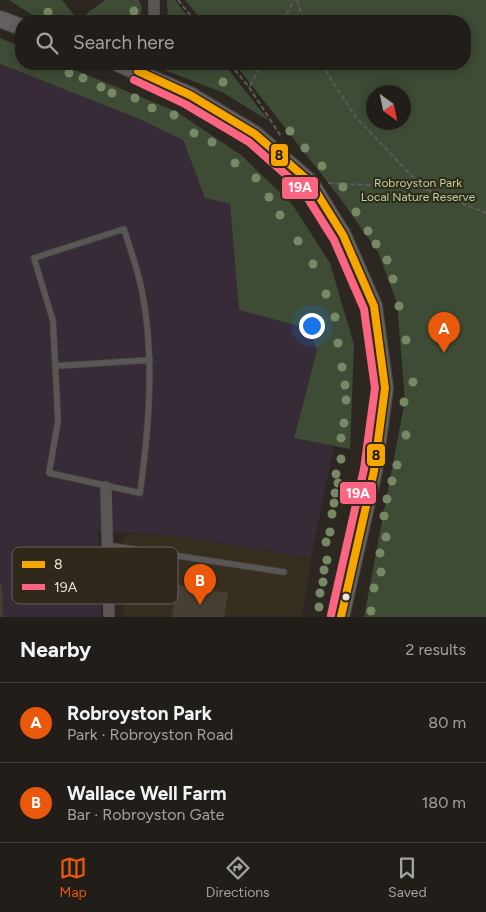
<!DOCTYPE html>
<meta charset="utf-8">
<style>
:root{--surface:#211d19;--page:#2d2a26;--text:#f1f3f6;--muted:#a2a2a2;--line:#3e3b38;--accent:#ea580c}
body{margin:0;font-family:Figtree,sans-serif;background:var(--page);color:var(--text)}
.compass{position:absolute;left:366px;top:85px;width:45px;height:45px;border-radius:50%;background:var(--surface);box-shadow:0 2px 12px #0003;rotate:147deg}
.you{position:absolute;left:311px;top:325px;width:18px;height:18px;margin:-12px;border:4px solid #fff;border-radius:50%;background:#1a73e8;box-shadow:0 0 0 8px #1a73e833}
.badge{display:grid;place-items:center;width:32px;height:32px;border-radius:50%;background:var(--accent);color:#fff;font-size:16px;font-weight:700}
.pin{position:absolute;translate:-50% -41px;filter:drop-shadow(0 1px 2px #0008)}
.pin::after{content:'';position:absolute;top:26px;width:18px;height:15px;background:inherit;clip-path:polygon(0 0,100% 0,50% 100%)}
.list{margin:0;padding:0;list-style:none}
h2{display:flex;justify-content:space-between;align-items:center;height:65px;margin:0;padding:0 20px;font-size:21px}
h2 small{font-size:16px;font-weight:400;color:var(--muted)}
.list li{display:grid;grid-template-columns:32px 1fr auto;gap:15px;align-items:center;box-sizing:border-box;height:80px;padding:0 20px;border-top:1px solid var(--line)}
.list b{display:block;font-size:19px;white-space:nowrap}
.list p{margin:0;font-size:16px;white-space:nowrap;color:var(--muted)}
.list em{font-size:16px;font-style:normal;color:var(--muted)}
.icon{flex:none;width:28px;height:28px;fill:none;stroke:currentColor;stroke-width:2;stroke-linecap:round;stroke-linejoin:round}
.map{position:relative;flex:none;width:486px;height:617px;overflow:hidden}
.search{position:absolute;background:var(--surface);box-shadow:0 2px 12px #0003;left:15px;right:15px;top:15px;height:55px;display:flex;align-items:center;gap:12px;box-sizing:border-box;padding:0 18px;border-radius:20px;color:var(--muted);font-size:19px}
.sheet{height:225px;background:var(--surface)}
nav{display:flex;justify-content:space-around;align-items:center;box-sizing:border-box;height:70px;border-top:1px solid var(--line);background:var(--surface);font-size:14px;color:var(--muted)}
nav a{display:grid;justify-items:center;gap:2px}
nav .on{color:var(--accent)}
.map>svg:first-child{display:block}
</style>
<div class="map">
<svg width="486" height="617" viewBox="0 0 486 617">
<rect width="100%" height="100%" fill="#2c2721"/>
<path fill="#362f1f" d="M 126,534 L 177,536 L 305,557 L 312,553 L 302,617 L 124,617 L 119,553 Z"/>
<path fill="#362b37" d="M 0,64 L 137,118 L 183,140 L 205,198 L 230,204 L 239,310 L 309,329 L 317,350 L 294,437 L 334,446 L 312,553 L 305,557 L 177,536 L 97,531 L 102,557 L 101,617 L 0,617 Z"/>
<path fill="#3e4b35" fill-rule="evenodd" d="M 9,0 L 62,0 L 78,20 L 105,0 L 139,0 L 142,8 L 139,21 L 41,21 Z
M 167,0 L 175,0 L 191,21 L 168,21 Z
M 185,0 L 486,0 L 486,617 L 364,617 L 405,400 L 397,303 L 378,252 L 337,194 L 235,64 L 465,64 L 465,21 L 202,21 ZM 374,92 L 404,92 L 404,122 L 374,122 Z
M 0,38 L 21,47 L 21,64 L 61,64 L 177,112 L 241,155 L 292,204 L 330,263 L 354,345 L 350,449 L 294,438 L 317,350 L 309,329 L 239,310 L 230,204 L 205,198 L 183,140 L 137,118 L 0,64 Z
M 160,64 L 224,64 L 269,121 L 222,92 L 164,70 Z"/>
<path fill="#463f34" d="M 2,584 L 3,617 L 0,617 L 0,585 Z
M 177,585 L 228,593 L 224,617 L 172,617 Z"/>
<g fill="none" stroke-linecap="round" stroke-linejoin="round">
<g stroke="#49453f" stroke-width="7">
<path id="service" d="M 124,229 C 130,249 138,270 142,291 C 155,358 149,427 140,493 L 49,473 L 58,421 L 53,321 L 34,258 Z
M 56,366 L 150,360
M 106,545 L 284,572"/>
</g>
<g stroke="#49453f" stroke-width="12">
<path id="minor" d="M 154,21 L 154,0
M 106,487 L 109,617"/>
</g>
<g stroke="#49453f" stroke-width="18">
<path id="secondary" d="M 0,19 L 21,27
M 119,64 L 190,95 L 255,134 L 310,182 L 343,235 L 374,306 L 385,388 L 374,471 L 341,617"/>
</g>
<path stroke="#5d5a57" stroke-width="2" stroke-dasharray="5 2.5" stroke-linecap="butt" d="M 178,0 L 195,21
M 297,0 L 304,21
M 283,21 L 294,0
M 230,64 L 249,87 L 282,138
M 321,64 L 355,116 L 423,188 L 486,213
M 250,86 L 261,64
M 328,183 L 423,188"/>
<use href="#service" stroke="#595655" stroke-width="5.5"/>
<use href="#minor" stroke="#595655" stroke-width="11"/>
<use href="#secondary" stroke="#63605f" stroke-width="16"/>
<g stroke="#31281c" stroke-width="11">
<path id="bus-1" d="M 138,71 L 190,95 L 255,134 L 310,182 L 343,235 L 374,306 L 385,388 L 374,471 L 341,617"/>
</g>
<g stroke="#31281c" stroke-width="11">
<path id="bus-2" d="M 134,80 L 185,104 L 249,142 L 302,189 L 334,240 L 364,309 L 375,388 L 364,469 L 331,615"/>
</g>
<use href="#bus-1" stroke="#f7a600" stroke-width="8"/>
<use href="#bus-2" stroke="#fa6682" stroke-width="8"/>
</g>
<g fill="#768964">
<circle cx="134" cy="11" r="4.5"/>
<circle cx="48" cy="12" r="4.5"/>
<circle cx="69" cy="73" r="4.5"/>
<circle cx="83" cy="78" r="4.5"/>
<circle cx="223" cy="82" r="4.5"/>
<circle cx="101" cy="87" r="4.5"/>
<circle cx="112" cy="93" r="4.5"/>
<circle cx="135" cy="98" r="4.5"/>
<circle cx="152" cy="108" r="4.5"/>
<circle cx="174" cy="115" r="4.5"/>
<circle cx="290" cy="131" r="4.5"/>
<circle cx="194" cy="133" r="4.5"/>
<circle cx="212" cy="142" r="4.5"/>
<circle cx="305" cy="148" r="4.5"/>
<circle cx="235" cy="163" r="4.5"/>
<circle cx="322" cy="166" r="4.5"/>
<circle cx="256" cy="178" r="4.5"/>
<circle cx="343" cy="187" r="4.5"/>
<circle cx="269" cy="197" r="4.5"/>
<circle cx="356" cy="212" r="4.5"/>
<circle cx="280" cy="215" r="4.5"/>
<circle cx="368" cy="231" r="4.5"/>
<circle cx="298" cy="241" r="4.5"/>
<circle cx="376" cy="244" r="4.5"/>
<circle cx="387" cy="260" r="4.5"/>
<circle cx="313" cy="264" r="4.5"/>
<circle cx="393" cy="279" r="4.5"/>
<circle cx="326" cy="294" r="4.5"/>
<circle cx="399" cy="306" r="4.5"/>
<circle cx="335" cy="317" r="4.5"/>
<circle cx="406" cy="340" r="4.5"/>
<circle cx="338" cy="343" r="4.5"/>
<circle cx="342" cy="367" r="4.5"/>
<circle cx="413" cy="382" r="4.5"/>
<circle cx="345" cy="385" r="4.5"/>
<circle cx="346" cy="400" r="4.5"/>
<circle cx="404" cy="402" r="4.5"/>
<circle cx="344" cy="423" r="4.5"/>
<circle cx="406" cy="435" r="4.5"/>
<circle cx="341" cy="438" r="4.5"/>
<circle cx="341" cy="459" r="4.5"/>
<circle cx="397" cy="465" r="4.5"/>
<circle cx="336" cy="474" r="4.5"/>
<circle cx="392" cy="481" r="4.5"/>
<circle cx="338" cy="483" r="4.5"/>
<circle cx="335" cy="493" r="4.5"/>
<circle cx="387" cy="499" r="4.5"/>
<circle cx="334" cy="503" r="4.5"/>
<circle cx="332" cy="514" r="4.5"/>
<circle cx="384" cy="516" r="4.5"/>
<circle cx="330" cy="532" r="4.5"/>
<circle cx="386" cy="537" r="4.5"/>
<circle cx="326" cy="542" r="4.5"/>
<circle cx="380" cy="553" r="4.5"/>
<circle cx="327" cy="560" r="4.5"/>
<circle cx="324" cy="570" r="4.5"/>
<circle cx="381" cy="572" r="4.5"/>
<circle cx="323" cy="582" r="4.5"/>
<circle cx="374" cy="588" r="4.5"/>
<circle cx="320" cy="593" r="4.5"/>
<circle cx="319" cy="607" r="4.5"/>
<circle cx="371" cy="611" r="4.5"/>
</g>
<circle fill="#e7e2da" stroke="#31281c" stroke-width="2" cx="346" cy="597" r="4.5"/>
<g text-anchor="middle" stroke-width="4" stroke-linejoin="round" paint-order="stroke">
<g font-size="12" fill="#b2d99b" stroke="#31281c">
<text x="418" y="187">Robroyston Park<tspan x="418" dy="14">Local Nature Reserve</tspan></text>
</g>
</g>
<rect x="12" y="547" width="166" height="57" rx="8" fill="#31281c" stroke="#686055" stroke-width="1"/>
<rect x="22" y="561" width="23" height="7" fill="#f7a600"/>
<rect x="22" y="584" width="23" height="6" fill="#fa6682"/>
<g font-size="14" fill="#e7e2da">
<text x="54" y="569">8</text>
<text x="54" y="592">19A</text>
</g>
<g stroke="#31281c" stroke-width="2">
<rect x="270" y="143" width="19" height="24" rx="5" fill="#f7a600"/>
<rect x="281" y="176" width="38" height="24" rx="5" fill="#fa6682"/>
<rect x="366" y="443" width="20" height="24" rx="5" fill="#f7a600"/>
<rect x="339" y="481" width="38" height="24" rx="5" fill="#fa6682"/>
</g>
<g font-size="14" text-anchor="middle" font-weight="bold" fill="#fff">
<text x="300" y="192">19A</text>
<text x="358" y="498">19A</text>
</g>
<g font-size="14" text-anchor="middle" font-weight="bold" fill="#111">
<text x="279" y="160">8</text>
<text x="376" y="460">8</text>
</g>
</svg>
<svg class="compass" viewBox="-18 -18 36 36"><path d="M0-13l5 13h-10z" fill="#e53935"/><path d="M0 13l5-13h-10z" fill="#a2a2a2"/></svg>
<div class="you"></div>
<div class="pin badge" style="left:444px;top:353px">A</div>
<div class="pin badge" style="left:200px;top:605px">B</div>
<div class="search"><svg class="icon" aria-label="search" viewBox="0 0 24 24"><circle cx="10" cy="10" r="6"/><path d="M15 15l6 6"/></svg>Search here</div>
</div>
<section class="sheet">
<h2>Nearby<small>2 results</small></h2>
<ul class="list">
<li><span class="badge">A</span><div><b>Robroyston Park</b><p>Park · Robroyston Road</p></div><em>80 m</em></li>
<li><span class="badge">B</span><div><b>Wallace Well Farm</b><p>Bar · Robroyston Gate</p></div><em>180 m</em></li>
</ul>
</section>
<nav>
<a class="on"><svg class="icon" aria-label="map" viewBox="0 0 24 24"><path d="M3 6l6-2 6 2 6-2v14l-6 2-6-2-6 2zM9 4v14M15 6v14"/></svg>Map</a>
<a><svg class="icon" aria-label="directions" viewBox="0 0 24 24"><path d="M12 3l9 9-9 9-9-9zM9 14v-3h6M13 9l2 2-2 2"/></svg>Directions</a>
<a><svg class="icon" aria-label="saved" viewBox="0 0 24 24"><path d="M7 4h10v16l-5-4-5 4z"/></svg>Saved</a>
</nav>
